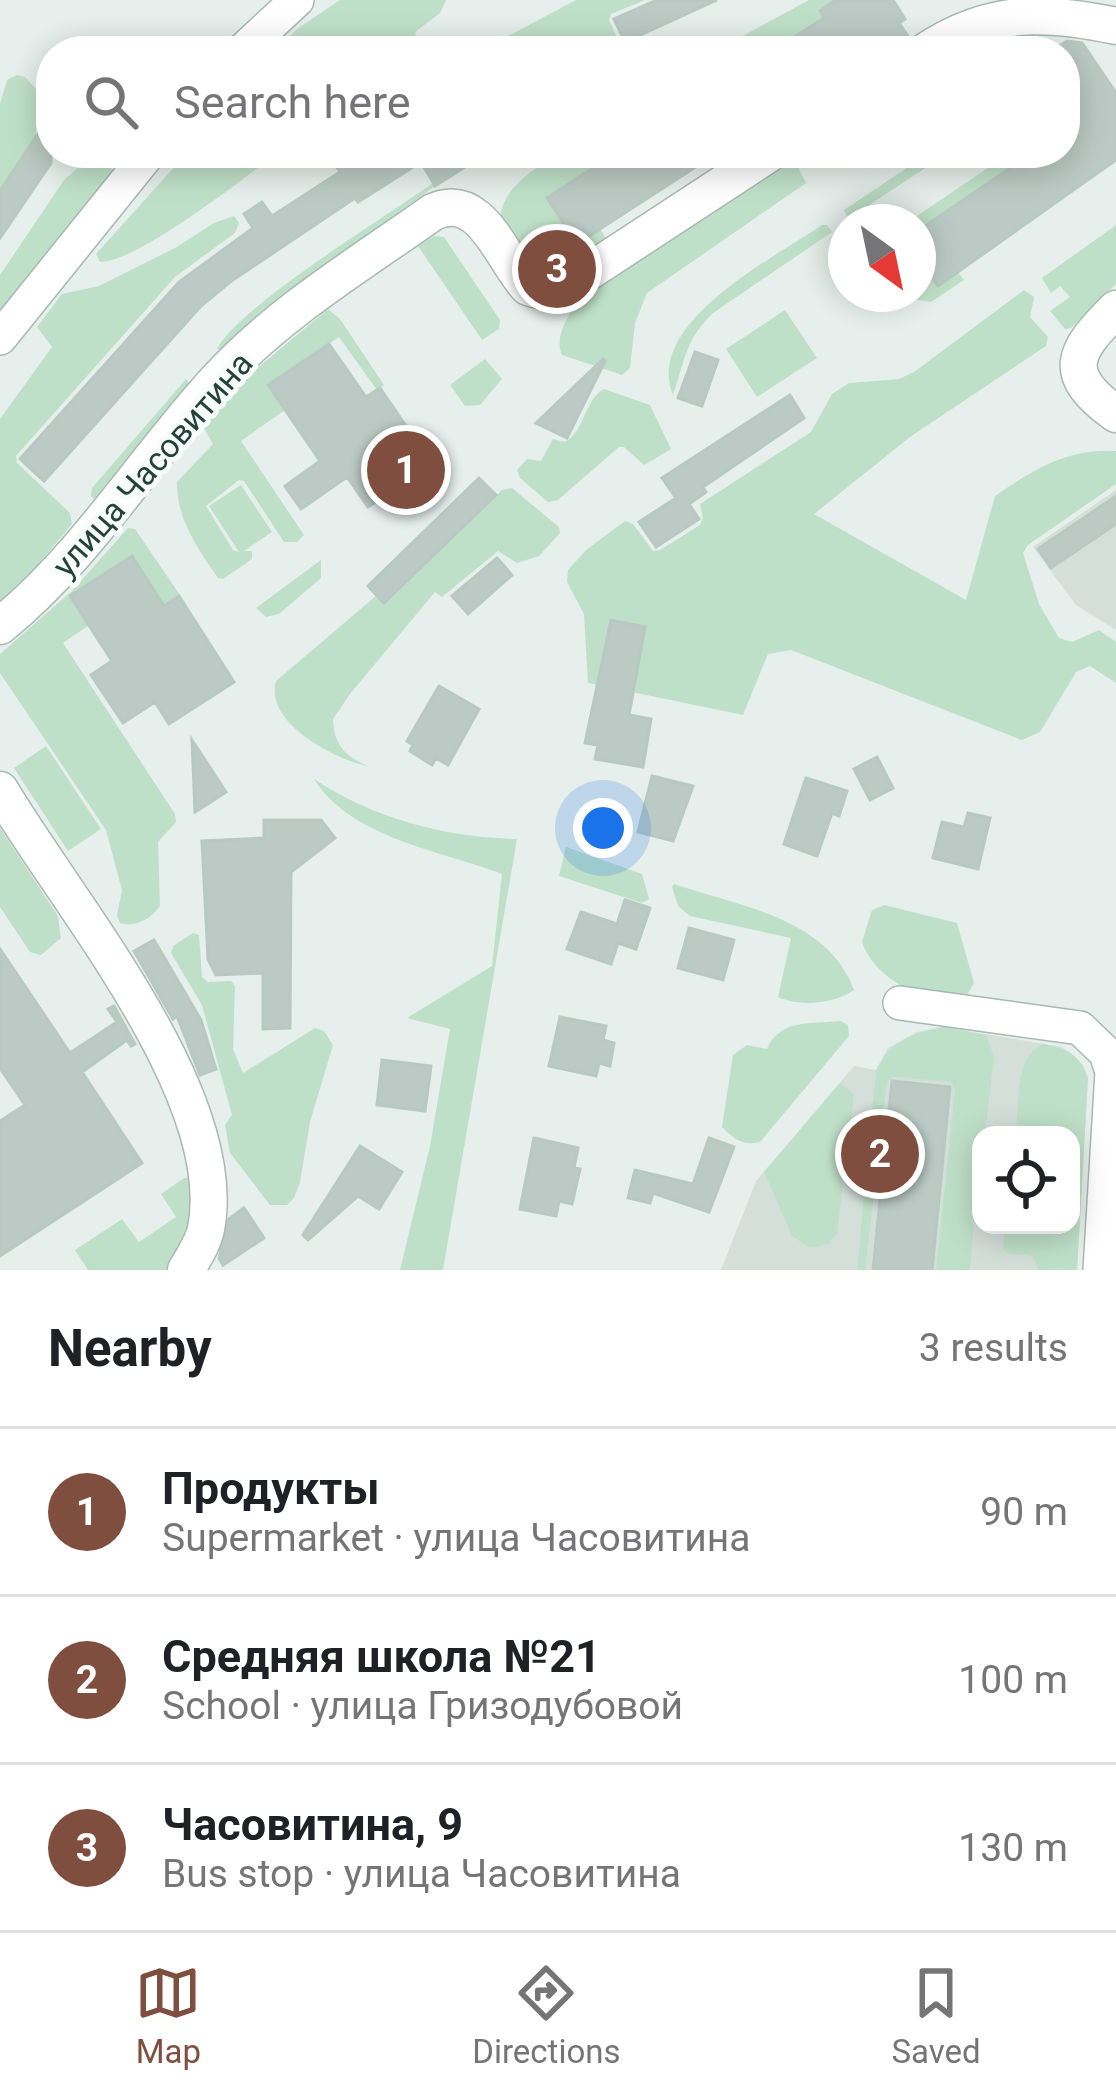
<!DOCTYPE html>
<meta charset="utf-8">
<style>
:root{--surface:#fff;--page:#f6f6f6;--text:#202124;--muted:#757577;--line:#e0e0e0;--accent:#7f4e3f}
body{margin:0;font-family:Roboto,sans-serif;background:var(--page);color:var(--text)}
.controls{position:absolute;right:36px;bottom:36px;display:grid;overflow:hidden;border-radius:24px;box-shadow:0 6px 30px #0003}
.controls button{width:108px;height:108px;display:grid;place-items:center;padding:0;border:0;border-bottom:3px solid var(--line);background:var(--surface);color:var(--text);font:60px sans-serif}
.compass{position:absolute;left:828px;top:204px;width:108px;height:108px;border-radius:50%;background:var(--surface);box-shadow:0 6px 30px #0003;rotate:147deg}
.you{position:absolute;left:603px;top:828px;width:42px;height:42px;margin:-30px;border:9px solid #fff;border-radius:50%;background:#1a73e8;box-shadow:0 0 0 18px #1a73e833}
.badge{display:grid;place-items:center;width:78px;height:78px;border-radius:50%;background:var(--accent);color:#fff;font-size:39px;font-weight:700}
.pin{position:absolute;translate:-50% -50%;border:6px solid #fff;box-shadow:0 3px 12px #0006}
.list{margin:0;padding:0;list-style:none}
h2{display:flex;justify-content:space-between;align-items:center;height:156px;margin:0;padding:0 48px;font-size:51px}
h2 small{font-size:39px;font-weight:400;color:var(--muted)}
.list li{display:grid;grid-template-columns:78px 1fr auto;gap:36px;align-items:center;box-sizing:border-box;height:168px;padding:0 48px;border-top:3px solid var(--line)}
.list b{display:block;font-size:45px;white-space:nowrap}
.list p{margin:0;font-size:39px;white-space:nowrap;color:var(--muted)}
.list em{font-size:39px;font-style:normal;color:var(--muted)}
.icon{flex:none;width:66px;height:66px;fill:none;stroke:currentColor;stroke-width:2;stroke-linecap:round;stroke-linejoin:round}
.map{position:relative;flex:none;width:1116px;height:1270px;overflow:hidden}
.search{position:absolute;background:var(--surface);box-shadow:0 6px 30px #0003;left:36px;right:36px;top:36px;height:132px;display:flex;align-items:center;gap:30px;box-sizing:border-box;padding:0 42px;border-radius:48px;color:var(--muted);font-size:45px}
.sheet{height:660px;background:var(--surface)}
nav{display:flex;justify-content:space-around;align-items:center;box-sizing:border-box;height:168px;border-top:3px solid var(--line);background:var(--surface);font-size:33px;color:var(--muted)}
nav a{display:grid;justify-items:center;gap:6px}
nav .on{color:var(--accent)}
.map>svg:first-child{display:block}
</style>
<div class="map">
<svg width="1116" height="1270" viewBox="0 0 1116 1270">
<rect width="100%" height="100%" fill="#e6efeb"/>
<path fill="#d4dfda" fill-rule="evenodd" d="M 1116,490 L 1116,630 L 1076,605 L 1033,547 Z
M 943,1027 L 1062,1047 L 1083,1065 L 1088,1078 L 1077,1270 L 721,1270 L 756,1181 L 854,1066 L 876,1070 L 888,1048 L 917,1032 ZM 981,1135 L 1071,1135 L 1071,1225 L 981,1225 Z"/>
<path fill="#bfe0c8" d="M 340,0 L 446,0 L 440,13 L 415,32 L 423,51 L 274,51 L 297,29 Z
M 576,0 L 645,0 L 611,14 L 609,20 L 623,51 L 480,51 Z
M 809,0 L 836,0 L 820,11 L 827,22 L 773,51 L 715,51 Z
M 17,75 L 25,77 L 36,89 L 36,136 L 0,191 L 0,104 L 7,80 Z
M 187,153 L 278,153 C 242,179 140,261 100,262 L 96,254 Z
M 559,153 L 616,153 L 547,198 L 577,244 L 600,229 L 607,240 L 563,267 L 539,271 L 500,217 C 504,186 535,169 559,153 Z
M 929,153 L 948,153 L 848,219 L 844,210 Z
M 1010,153 L 1032,153 L 918,231 L 918,222 L 908,222 Z
M 91,156 C 104,157 113,165 114,178 L 0,322 L 0,275 L 64,180 Z
M 788,161 L 796,163 L 806,183 L 647,293 L 635,323 L 630,368 L 622,375 L 562,355 C 554,336 568,315 580,300 Z
M 433,183 L 435,186 L 284,294 L 223,349 L 217,349 C 238,307 387,216 433,183 Z
M 234,216 L 239,223 L 235,233 L 175,277 L 16,456 L 17,463 L 70,513 L 72,524 L 35,568 L 0,601 L 0,419 L 52,347 L 37,327 L 62,294 L 99,286 L 175,248 L 214,223 Z
M 822,225 L 827,225 L 832,232 L 713,313 C 684,341 685,362 673,395 C 644,323 774,258 822,225 Z
M 1116,225 L 1116,284 L 1071,328 L 1065,329 L 1050,311 L 1070,297 L 1060,286 L 1051,293 L 1042,278 Z
M 434,236 L 444,237 L 500,320 L 499,329 L 482,340 L 418,246 Z
M 918,257 L 958,272 L 964,280 L 931,302 L 912,299 L 909,294 L 918,294 Z
M 1024,290 L 1034,297 L 1030,317 L 1048,337 L 1046,346 L 910,437 L 814,514 L 966,600 L 995,496 C 1035,469 1066,449 1116,451 L 1116,484 L 1028,545 L 1023,553 L 1039,604 L 1059,638 L 1072,642 L 1099,630 L 1116,642 L 1116,683 L 1090,666 L 1076,672 L 1040,732 L 1022,740 L 791,650 L 768,654 L 743,715 L 588,683 L 584,614 L 567,582 L 568,570 L 586,550 L 625,521 L 633,524 L 653,551 L 660,550 L 700,525 L 703,518 L 700,504 L 811,432 L 832,394 L 849,383 L 899,379 L 914,372 Z
M 328,309 L 340,319 L 384,385 L 377,390 L 339,337 L 269,385 L 285,410 L 241,441 L 304,535 L 297,542 L 284,542 L 244,481 L 239,480 L 206,506 L 233,550 L 239,552 L 209,506 L 241,485 L 272,532 L 244,551 L 252,551 L 252,559 L 223,579 L 218,578 C 198,549 176,518 177,482 L 213,444 L 203,426 L 232,389 Z
M 785,310 L 817,358 L 757,397 L 726,349 Z
M 485,359 L 502,379 L 480,405 L 465,406 L 450,385 Z
M 186,379 L 191,385 L 98,502 L 91,496 L 92,488 Z
M 604,389 L 650,405 L 671,449 L 644,465 L 624,447 L 619,447 L 558,500 L 548,502 L 520,478 L 517,470 L 527,459 L 541,461 L 553,439 L 565,442 C 585,431 584,400 604,389 Z
M 512,488 L 559,527 L 560,533 L 539,556 L 517,563 L 498,551 L 442,597 L 435,592 L 350,694 L 333,719 C 334,746 345,755 367,766 C 335,759 264,723 276,681 L 377,595 L 386,603 L 502,490 Z
M 128,528 L 135,529 L 180,595 L 164,606 L 132,557 L 71,596 L 89,625 L 63,643 L 175,814 L 176,822 L 158,842 L 160,906 C 151,919 134,928 120,923 L 117,915 L 122,890 L 106,830 L 0,673 L 0,654 L 72,591 Z
M 321,560 L 321,578 L 279,614 L 266,617 L 256,608 Z
M 46,746 L 101,829 L 68,851 L 14,768 Z
M 314,779 C 375,819 444,837 517,839 L 443,1270 L 400,1270 L 430,1146 L 450,1029 L 407,1018 L 492,966 L 502,874 C 440,850 352,839 314,779 Z
M 0,828 L 58,916 L 61,938 L 41,955 L 30,952 L 0,907 Z
M 566,847 L 642,874 L 649,899 L 642,903 L 559,876 Z
M 674,884 C 739,906 828,918 854,990 C 836,1004 799,1007 778,997 L 791,938 L 690,916 L 678,906 L 672,887 Z
M 884,905 L 957,923 L 974,983 L 967,995 C 929,1009 874,979 862,942 L 872,910 Z
M 193,933 L 199,935 L 202,977 L 208,982 L 231,981 L 235,986 L 233,1049 L 243,1073 L 315,1028 L 324,1031 L 333,1045 L 310,1122 L 300,1182 L 294,1198 L 287,1205 L 270,1205 L 230,1153 L 225,1125 L 232,1115 L 202,1005 L 171,953 L 173,946 Z
M 840,1021 L 848,1025 L 849,1036 L 760,1142 C 742,1146 734,1139 722,1127 L 733,1055 L 747,1045 L 767,1049 C 780,1019 810,1024 840,1021 Z
M 943,1027 L 986,1035 L 994,1056 L 985,1135 L 981,1135 L 970,1270 L 936,1270 L 955,1090 L 951,1082 L 893,1077 L 887,1081 L 865,1270 L 857,1270 L 876,1070 C 892,1041 911,1033 943,1027 Z
M 1043,1044 C 1066,1048 1080,1054 1088,1078 L 1077,1270 L 1038,1270 L 1033,1256 L 1007,1253 L 1003,1247 L 1006,1225 L 1071,1225 L 1071,1135 L 1016,1135 C 1019,1108 1014,1055 1043,1044 Z
M 840,1083 L 854,1094 L 837,1234 L 828,1244 L 810,1248 L 792,1236 L 764,1172 Z
M 184,1178 L 190,1178 L 193,1227 L 170,1270 L 88,1270 L 75,1250 L 122,1219 L 139,1242 L 176,1217 L 161,1194 Z"/>
<path fill="#bbcac4" stroke="#b8c9c2" stroke-width="3" d="M 657,0 L 717,0 L 625,42 L 614,19 Z
M 836,0 L 893,0 L 905,19 L 899,23 L 908,36 L 884,51 L 773,51 L 824,18 L 820,11 Z
M 1067,41 L 1082,43 L 1116,93 L 1116,160 L 938,286 L 918,257 L 918,231 L 1032,153 L 1065,153 L 1065,130 L 1075,123 L 1065,108 L 1065,51 L 1051,51 Z
M 51,114 L 51,163 L 0,238 L 0,191 Z
M 327,153 L 487,153 L 435,186 L 421,162 L 358,202 L 355,198 L 230,282 L 201,306 L 44,481 L 20,459 L 179,282 L 253,228 L 244,214 L 262,202 L 272,216 L 340,172 Z
M 616,153 L 717,153 L 577,244 L 547,198 Z
M 329,344 L 366,397 L 380,388 L 432,464 L 368,507 L 347,477 L 301,509 L 285,486 L 320,461 L 268,385 Z
M 695,352 L 718,360 L 702,406 L 678,398 Z
M 603,359 L 605,361 L 567,438 L 536,423 Z
M 790,395 L 804,418 L 703,487 L 706,492 L 689,504 L 699,519 L 656,547 L 639,522 L 676,498 L 662,478 Z
M 479,478 L 496,495 L 384,603 L 368,586 Z
M 1116,496 L 1116,524 L 1051,568 L 1038,549 Z
M 132,556 L 164,606 L 179,596 L 234,682 L 169,724 L 155,702 L 123,723 L 91,675 L 112,661 L 70,596 Z
M 497,558 L 512,575 L 468,614 L 452,596 Z
M 611,620 L 645,627 L 629,715 L 651,719 L 643,767 L 595,759 L 598,745 L 585,743 Z
M 439,686 L 479,709 L 448,765 L 436,758 L 432,765 L 410,751 L 413,745 L 407,741 Z
M 192,740 L 226,792 L 195,812 Z
M 877,757 L 893,788 L 870,800 L 854,769 Z
M 652,776 L 693,786 L 673,841 L 638,832 Z
M 806,778 L 847,791 L 839,816 L 832,813 L 817,856 L 784,844 Z
M 968,813 L 990,818 L 978,869 L 933,858 L 942,822 L 964,827 Z
M 264,820 L 321,820 L 335,838 L 291,872 L 290,1028 L 263,1029 L 263,973 L 216,975 L 208,959 L 202,841 L 264,838 Z
M 625,900 L 650,908 L 636,949 L 618,943 L 611,964 L 567,949 L 581,912 L 617,924 Z
M 689,928 L 734,940 L 723,980 L 678,968 Z
M 154,940 L 201,1020 L 216,1069 L 200,1075 L 177,1016 L 173,1019 L 134,951 Z
M 0,949 L 70,1053 L 117,1022 L 108,1009 L 114,1006 L 135,1044 L 131,1046 L 127,1040 L 82,1072 L 142,1163 L 0,1256 L 0,1121 L 25,1105 L 0,1068 Z
M 560,1017 L 606,1026 L 603,1040 L 614,1043 L 610,1066 L 599,1063 L 596,1076 L 549,1066 Z
M 382,1060 L 431,1066 L 425,1111 L 377,1105 Z
M 892,1081 L 950,1087 L 932,1270 L 873,1270 Z
M 534,1138 L 578,1148 L 574,1168 L 580,1169 L 572,1204 L 559,1201 L 556,1216 L 520,1209 Z
M 709,1138 L 734,1147 L 709,1212 L 653,1193 L 650,1203 L 628,1198 L 635,1170 L 693,1184 Z
M 360,1146 L 402,1172 L 379,1209 L 358,1196 L 308,1240 L 303,1235 Z
M 244,1208 L 264,1238 L 223,1265 L 219,1258 L 229,1219 Z"/>
<g fill="none" stroke-linecap="round" stroke-linejoin="round">
<g stroke="#a8b8b2" stroke-width="36">
<path id="minor" d="M 242,51 L 297,0
M 0,338 L 149,153
M 900,1003 L 1080,1028 L 1106,1053 L 1112,1072 L 1100,1270"/>
</g>
<g stroke="#a8b8b2" stroke-width="39">
<path id="tertiary" d="M 926,51 C 990,9 1044,11 1116,26
M 1116,309 C 1074,351 1059,373 1116,414
M 0,626 C 86,556 143,461 217,380 C 278,313 360,264 433,212 C 482,190 501,258 528,287 C 543,293 552,291 567,286 L 770,153
M 0,790 C 66,902 232,1095 206,1229 C 203,1243 194,1257 186,1270"/>
</g>
<use href="#minor" stroke="#fff" stroke-width="33"/>
<use href="#tertiary" stroke="#fff" stroke-width="36"/>
</g>
<g text-anchor="middle" stroke-width="10" stroke-linejoin="round" paint-order="stroke">
<g font-size="33" fill="#24423a" stroke="#f7fbf9">
<text transform="translate(152 464) rotate(-49)" y="12">улица Часовитина</text>
</g>
</g>
</svg>
<div class="controls">
<button><svg class="icon" aria-label="locate" viewBox="0 0 24 24"><circle cx="12" cy="12" r="6"/><path d="M12 2v4M12 18v4M2 12h4M18 12h4"/></svg></button>
</div>
<svg class="compass" viewBox="-18 -18 36 36"><path d="M0-13l5 13h-10z" fill="#e53935"/><path d="M0 13l5-13h-10z" fill="#757577"/></svg>
<div class="you"></div>
<div class="pin badge" style="left:406px;top:470px">1</div>
<div class="pin badge" style="left:880px;top:1154px">2</div>
<div class="pin badge" style="left:557px;top:269px">3</div>
<div class="search"><svg class="icon" aria-label="search" viewBox="0 0 24 24"><circle cx="10" cy="10" r="6"/><path d="M15 15l6 6"/></svg>Search here</div>
</div>
<section class="sheet">
<h2>Nearby<small>3 results</small></h2>
<ul class="list">
<li><span class="badge">1</span><div><b>Продукты</b><p>Supermarket · улица Часовитина</p></div><em>90 m</em></li>
<li><span class="badge">2</span><div><b>Средняя школа №21</b><p>School · улица Гризодубовой</p></div><em>100 m</em></li>
<li><span class="badge">3</span><div><b>Часовитина, 9</b><p>Bus stop · улица Часовитина</p></div><em>130 m</em></li>
</ul>
</section>
<nav>
<a class="on"><svg class="icon" aria-label="map" viewBox="0 0 24 24"><path d="M3 6l6-2 6 2 6-2v14l-6 2-6-2-6 2zM9 4v14M15 6v14"/></svg>Map</a>
<a><svg class="icon" aria-label="directions" viewBox="0 0 24 24"><path d="M12 3l9 9-9 9-9-9zM9 14v-3h6M13 9l2 2-2 2"/></svg>Directions</a>
<a><svg class="icon" aria-label="saved" viewBox="0 0 24 24"><path d="M7 4h10v16l-5-4-5 4z"/></svg>Saved</a>
</nav>
